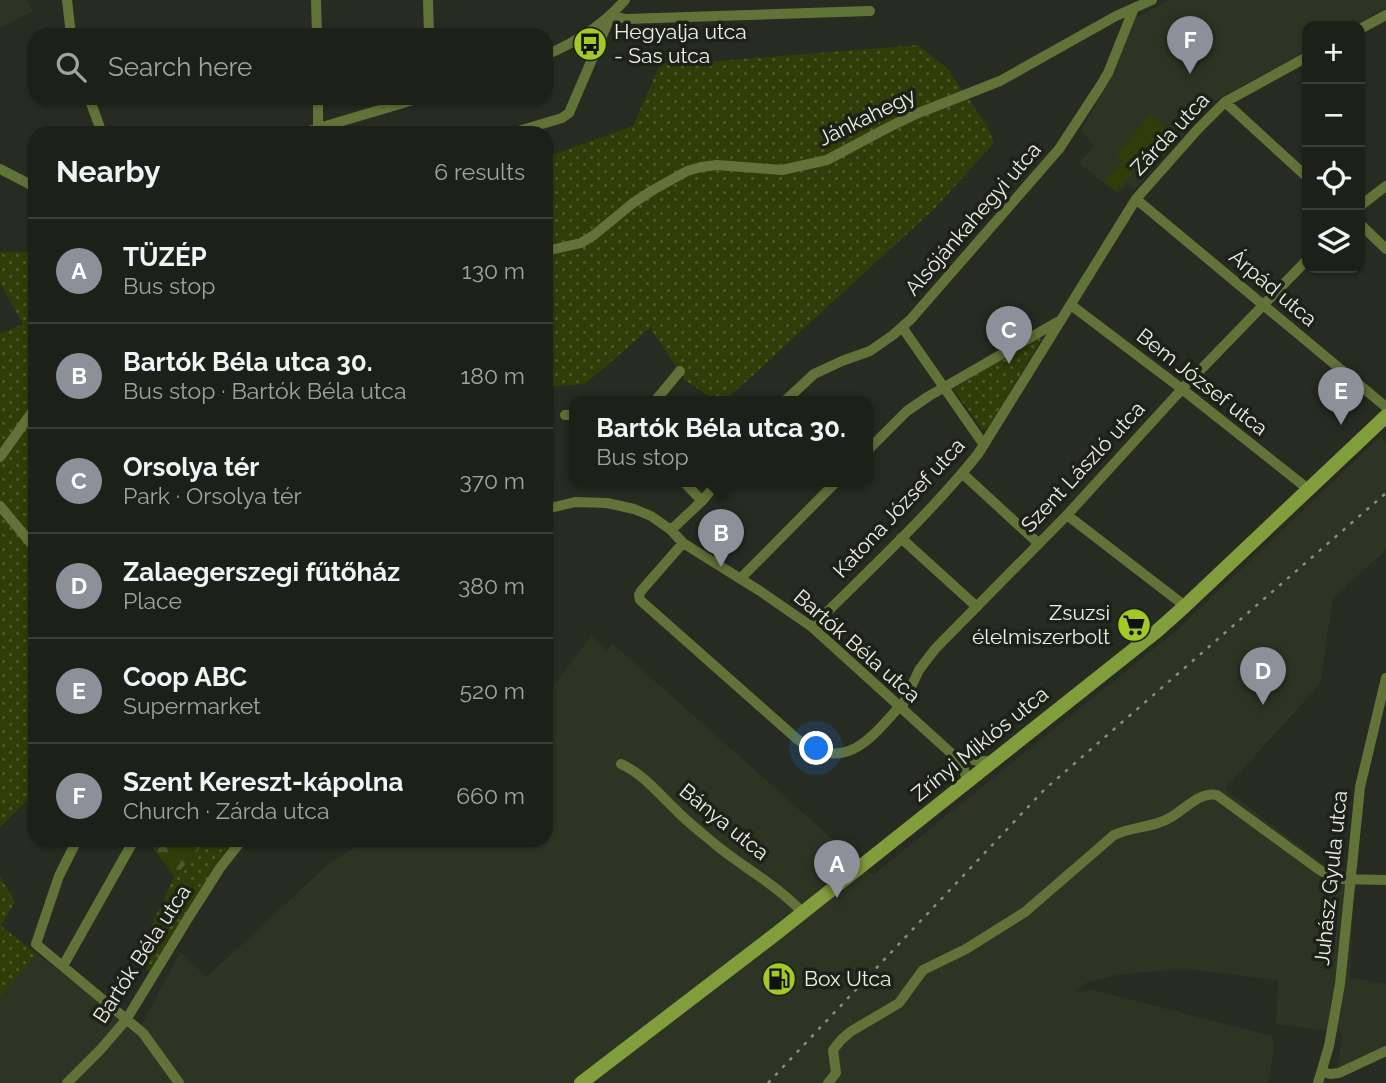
<!DOCTYPE html>
<meta charset="utf-8">
<style>
:root{--surface:#1d2019;--page:#252822;--text:#f1f3f6;--muted:#a0a3a2;--line:#3b3e38;--accent:#8c9099}
body{margin:0;font-family:Raleway,sans-serif;background:var(--page);color:var(--text)}
.controls{position:absolute;right:21px;top:21px;display:grid;overflow:hidden;border-radius:14px;box-shadow:0 2px 5px #0004}
.controls button{width:63px;height:63px;display:grid;place-items:center;padding:0;border:0;border-bottom:2px solid var(--line);background:var(--surface);color:var(--text);font:35px sans-serif}
.you{position:absolute;left:817px;top:749px;width:24px;height:24px;margin:-18px;border:5px solid #fff;border-radius:50%;background:#1a73e8;box-shadow:0 0 0 10px #1a73e833}
.badge{display:grid;place-items:center;width:46px;height:46px;border-radius:50%;background:var(--accent);color:#fff;font-size:23px;font-weight:700}
.pin{position:absolute;translate:-50% -58px;filter:drop-shadow(0 2px 4px #0008)}
.pin::after{content:'';position:absolute;top:37px;width:24px;height:21px;background:inherit;clip-path:polygon(0 0,100% 0,50% 100%)}
.popup{position:absolute;left:569px;top:396px;width:304px;height:91px;box-sizing:border-box;display:grid;place-content:center;border-radius:14px;background:var(--surface);filter:drop-shadow(0 2px 5px #0005);font-size:23px;white-space:nowrap;color:var(--muted)}
.popup b{font-size:26px;color:var(--text)}
.popup::after{content:'';position:absolute;left:50%;top:100%;margin-left:-14px;border:14px solid transparent;border-top-color:var(--surface)}
.list{margin:0;padding:0;list-style:none}
h2{display:flex;justify-content:space-between;align-items:center;height:91px;margin:0;padding:0 28px;font-size:30px}
h2 small{font-size:23px;font-weight:400;color:var(--muted)}
.list li{display:grid;grid-template-columns:46px 1fr auto;gap:21px;align-items:center;box-sizing:border-box;height:105px;padding:0 28px;border-top:2px solid var(--line)}
.list b{display:block;font-size:26px;white-space:nowrap}
.list p{margin:0;font-size:23px;white-space:nowrap;color:var(--muted)}
.list em{font-size:23px;font-style:normal;color:var(--muted)}
.icon{flex:none;width:38px;height:38px;fill:none;stroke:currentColor;stroke-width:2;stroke-linecap:round;stroke-linejoin:round}
.map{position:relative;flex:none;width:1386px;height:1083px;overflow:hidden}
.search{position:absolute;background:var(--surface);box-shadow:0 2px 5px #0004;left:28px;top:28px;width:525px;height:77px;display:flex;align-items:center;gap:18px;box-sizing:border-box;padding:0 24px;border-radius:21px;color:var(--muted);font-size:26px}
.panel{position:absolute;background:var(--surface);box-shadow:0 2px 5px #0004;left:28px;top:126px;width:525px;height:721px;border-radius:21px}
.map>svg:first-child{display:block}
</style>
<div class="map">
<svg width="1386" height="1083" viewBox="0 0 1386 1083">
<defs>
<pattern id="forest-firs" width="22" height="20" patternUnits="userSpaceOnUse" patternTransform="scale(1.75)"><rect width="22" height="20" fill="#303d08"/><path d="M5 1l3.5 6h-7zM16 11l3.5 6h-7z" fill="#4e592c"/></pattern>
<pattern id="park-dots" width="8" height="8" patternUnits="userSpaceOnUse" patternTransform="scale(1.75)"><rect width="8" height="8" fill="#303d08"/><path d="M2 2h.1M6 6h.1" fill="none" stroke="#4e592c" stroke-width="1.8" stroke-linecap="round"/></pattern>
</defs>
<rect width="100%" height="100%" fill="#272b21"/>
<path fill="#2e3424" d="M 0,0 L 27,0 L 33,11 L 0,28 Z
M 1169,0 L 1386,0 L 1386,8 L 1352,26 L 1307,26 L 1307,50 L 1211,103 L 1135,189 L 1127,183 L 1118,194 L 1079,163 L 1094,146 L 1081,130 L 1109,82 L 1133,19 Z
M 1380,437 L 1386,443 L 1386,550 L 1333,598 L 1320,684 L 1225,789 L 1354,888 L 1350,978 L 1386,984 L 1386,1047 L 1336,1071 L 1343,1033 L 1276,1024 L 1278,980 L 1196,970 L 1154,971 L 1118,975 L 1088,982 L 1074,992 L 1093,990 L 1272,1036 L 1274,1050 L 1268,1083 L 0,1083 L 0,998 L 37,954 L 139,1030 L 180,952 L 207,977 L 327,865 L 365,840 L 546,840 L 546,696 L 591,636 L 607,650 L 613,644 L 873,875 L 1177,630 Z"/>
<path fill="url(#forest-firs)" d="M 147,840 L 204,840 L 198,851 L 174,877 Z"/>
<path fill="url(#park-dots)" d="M 918,45 L 947,68 L 986,124 L 994,143 L 935,208 L 749,379 L 723,401 L 716,401 L 685,380 L 650,328 L 585,384 L 546,387 L 546,275 L 549,273 L 546,261 L 546,157 L 633,126 L 662,60 L 668,65 Z
M 0,252 L 35,252 L 35,793 L 0,827 L 0,334 L 23,324 L 0,283 Z
M 1039,336 L 1041,340 L 988,428 L 982,429 L 953,389 Z
M 204,840 L 240,840 L 154,976 L 136,959 L 174,877 L 198,851 Z
M 0,876 L 15,902 L 1,926 L 37,954 L 0,998 Z"/>
<path fill="#303d08" d="M 1151,115 L 1172,134 L 1136,172 L 1134,171 L 1116,191 L 1105,181 L 1123,161 L 1116,154 Z"/>
<g fill="none" stroke-linecap="round" stroke-linejoin="round">
<path stroke="#627339" stroke-width="10" d="M 67,0 L 71,35
M 316,0 L 317,35
M 428,0 L 429,35
M 1360,29 L 1386,15
M 546,55 C 577,42 603,25 625,0
M 89,98 L 102,133
M 318,98 L 318,132
M 1225,102 L 1307,177
M 302,133 L 420,98
M 512,133 L 562,118 L 569,113 L 611,15 L 626,19 L 870,11
M 0,169 L 35,187
M 1136,199 L 1386,407
M 1360,206 L 1386,186
M 1360,224 L 1386,249
M 546,251 L 581,243 L 594,235 L 633,203 L 653,190 L 687,171 L 701,167 L 717,165 L 782,170 L 827,160 L 889,127 L 916,114 L 1000,81 L 1116,16 L 1152,0
M 1071,305 L 1182,389 L 1308,489
M 902,327 L 984,445
M 655,401 L 680,371
M 785,401 L 814,374 L 842,361 L 870,351 L 893,335 L 911,319 L 1059,149 L 1099,88 L 1108,73 L 1134,8
M 565,415 L 574,415
M 868,450 L 907,411 L 929,396 L 1059,321
M 0,457 L 35,408
M 963,474 L 1038,543
M 683,481 L 702,501
M 0,506 L 35,548
M 546,509 L 575,502 L 607,503 L 634,509 L 651,516 L 671,530 L 683,543 L 760,591 L 812,627 L 951,753 L 964,769 L 967,782
M 1067,515 L 1185,606
M 671,530 L 702,501 L 719,481
M 901,538 L 977,607
M 683,543 L 641,591 L 639,595 L 640,600 L 797,739 C 843,773 868,742 899,707
M 740,579 L 837,481
M 812,627 C 868,571 928,516 978,454 L 1136,199 L 1198,129 L 1225,102 L 1307,57
M 901,709 L 919,670 L 935,649 L 1067,515 L 1182,389 L 1307,260
M 953,754 L 977,761 L 993,761
M 621,764 C 643,774 657,792 675,809 C 687,822 702,833 716,845 C 744,868 777,885 802,912
M 77,840 L 59,876 L 36,944 L 143,1033 L 179,1083
M 63,966 L 134,840
M 1323,1072 L 1330,1074 L 1339,1073 L 1386,1051
M 67,1083 L 101,1049 L 126,1020 L 187,920 L 220,868 L 242,840
M 828,1083 L 836,1073 L 833,1050 L 841,1040 L 850,1032 L 899,1003 L 923,970 L 966,949 L 1025,912 L 1114,835 C 1134,826 1154,828 1173,816 C 1186,808 1201,791 1217,795 L 1321,871 L 1340,879 L 1386,880
M 1318,1083 L 1329,1046 L 1340,984 L 1360,787 L 1386,678"/>
<path stroke="#829d3b" stroke-width="14" d="M 581,1083 L 777,933 L 1157,631 L 1185,606 L 1386,416"/>
<path stroke="#898c84" stroke-width="2.5" stroke-dasharray="3.5 7" stroke-linecap="butt" d="M 768,1083 L 1044,790 L 1386,493"/>
</g>
<defs>
<g id="bus-disc" transform="scale(1.75)"><circle r="9.5" fill="#a3c927" stroke="#1e2117"/><path d="M-5-6H5V4H4V6H2V4H-2V6H-4V4H-5ZM-3.5-4V0h7V-4ZM-3.5 1.2v1.5H-2V1.2ZM2 1.2v1.5H3.5V1.2Z" fill="#111"/></g>
<g id="supermarket-disc" transform="scale(1.75)"><circle r="9.5" fill="#a3c927" stroke="#1e2117"/><path d="M-6-5.5h2.5l.6 2H6L4.5 2H-2.5L-4.4-4H-6ZM-1.5 3.2a1.3 1.3 0 1 0 .1 0ZM3 3.2a1.3 1.3 0 1 0 .1 0Z" fill="#111"/></g>
<g id="fuel-disc" transform="scale(1.75)"><circle r="9.5" fill="#a3c927" stroke="#1e2117"/><path d="M-5.5-6h7V0h2V4h1.3V-2.5L3-4.5l.8-.8L6-3V5H2.5V1h-1V6h-7ZM-4.2-4.7v3.2H.2V-4.7Z" fill="#111"/></g>
</defs>
<g fill-rule="evenodd">
<use href="#bus-disc" x="590" y="44"/>
<use href="#supermarket-disc" x="1134" y="625"/>
<use href="#fuel-disc" x="779" y="979"/>
</g>
<g text-anchor="middle" stroke-width="7" stroke-linejoin="round" paint-order="stroke">
<g font-size="21" fill="#eceee7" stroke="#1e2117" text-anchor="start">
<text x="614" y="39">Hegyalja utca<tspan x="614" dy="24">- Sas utca</tspan></text>
<text x="1110" y="620" text-anchor="end">Zsuzsi<tspan x="1110" dy="24">élelmiszerbolt</tspan></text>
<text x="804" y="986">Box Utca</text>
</g>
<g font-size="21" fill="#eceee7" stroke="#1e2117">
<text transform="translate(867 117) rotate(-26)" y="7">Jánkahegy</text>
<text transform="translate(1170 134) rotate(-47)" y="7">Zárda utca</text>
<text transform="translate(973 219) rotate(-49)" y="7">Alsójánkahegyi utca</text>
<text transform="translate(1273 288) rotate(40)" y="7">Árpád utca</text>
<text transform="translate(1202 382) rotate(38)" y="7">Bem József utca</text>
<text transform="translate(1083 467) rotate(-47)" y="7">Szent László utca</text>
<text transform="translate(899 508) rotate(-47)" y="7">Katona József utca</text>
<text transform="translate(857 646) rotate(41)" y="7">Bartók Béla utca</text>
<text transform="translate(980 744) rotate(-39)" y="7">Zrínyi Miklós utca</text>
<text transform="translate(724 822) rotate(39)" y="7">Bánya utca</text>
<text transform="translate(1331 878) rotate(-84)" y="7">Juhász Gyula utca</text>
<text transform="translate(142 954) rotate(-57)" y="7">Bartók Béla utca</text>
</g>
</g>
</svg>
<div class="controls">
<button>+</button>
<button>−</button>
<button><svg class="icon" aria-label="locate" viewBox="0 0 24 24"><circle cx="12" cy="12" r="6"/><path d="M12 2v4M12 18v4M2 12h4M18 12h4"/></svg></button>
<button><svg class="icon" aria-label="layers" viewBox="0 0 24 24"><path d="M12 4l9 5-9 5-9-5zM3 14l9 5 9-5"/></svg></button>
</div>
<div class="you"></div>
<div class="pin badge" style="left:837px;top:898px">A</div>
<div class="pin badge" style="left:721px;top:567px">B</div>
<div class="popup"><b>Bartók Béla utca 30.</b>Bus stop</div>
<div class="pin badge" style="left:1009px;top:364px">C</div>
<div class="pin badge" style="left:1263px;top:705px">D</div>
<div class="pin badge" style="left:1341px;top:425px">E</div>
<div class="pin badge" style="left:1190px;top:74px">F</div>
<div class="search"><svg class="icon" aria-label="search" viewBox="0 0 24 24"><circle cx="10" cy="10" r="6"/><path d="M15 15l6 6"/></svg>Search here</div>
<section class="panel">
<h2>Nearby<small>6 results</small></h2>
<ul class="list">
<li><span class="badge">A</span><div><b>TÜZÉP</b><p>Bus stop</p></div><em>130 m</em></li>
<li><span class="badge">B</span><div><b>Bartók Béla utca 30.</b><p>Bus stop · Bartók Béla utca</p></div><em>180 m</em></li>
<li><span class="badge">C</span><div><b>Orsolya tér</b><p>Park · Orsolya tér</p></div><em>370 m</em></li>
<li><span class="badge">D</span><div><b>Zalaegerszegi fűtőház</b><p>Place</p></div><em>380 m</em></li>
<li><span class="badge">E</span><div><b>Coop ABC</b><p>Supermarket</p></div><em>520 m</em></li>
<li><span class="badge">F</span><div><b>Szent Kereszt-kápolna</b><p>Church · Zárda utca</p></div><em>660 m</em></li>
</ul>
</section>
</div>
